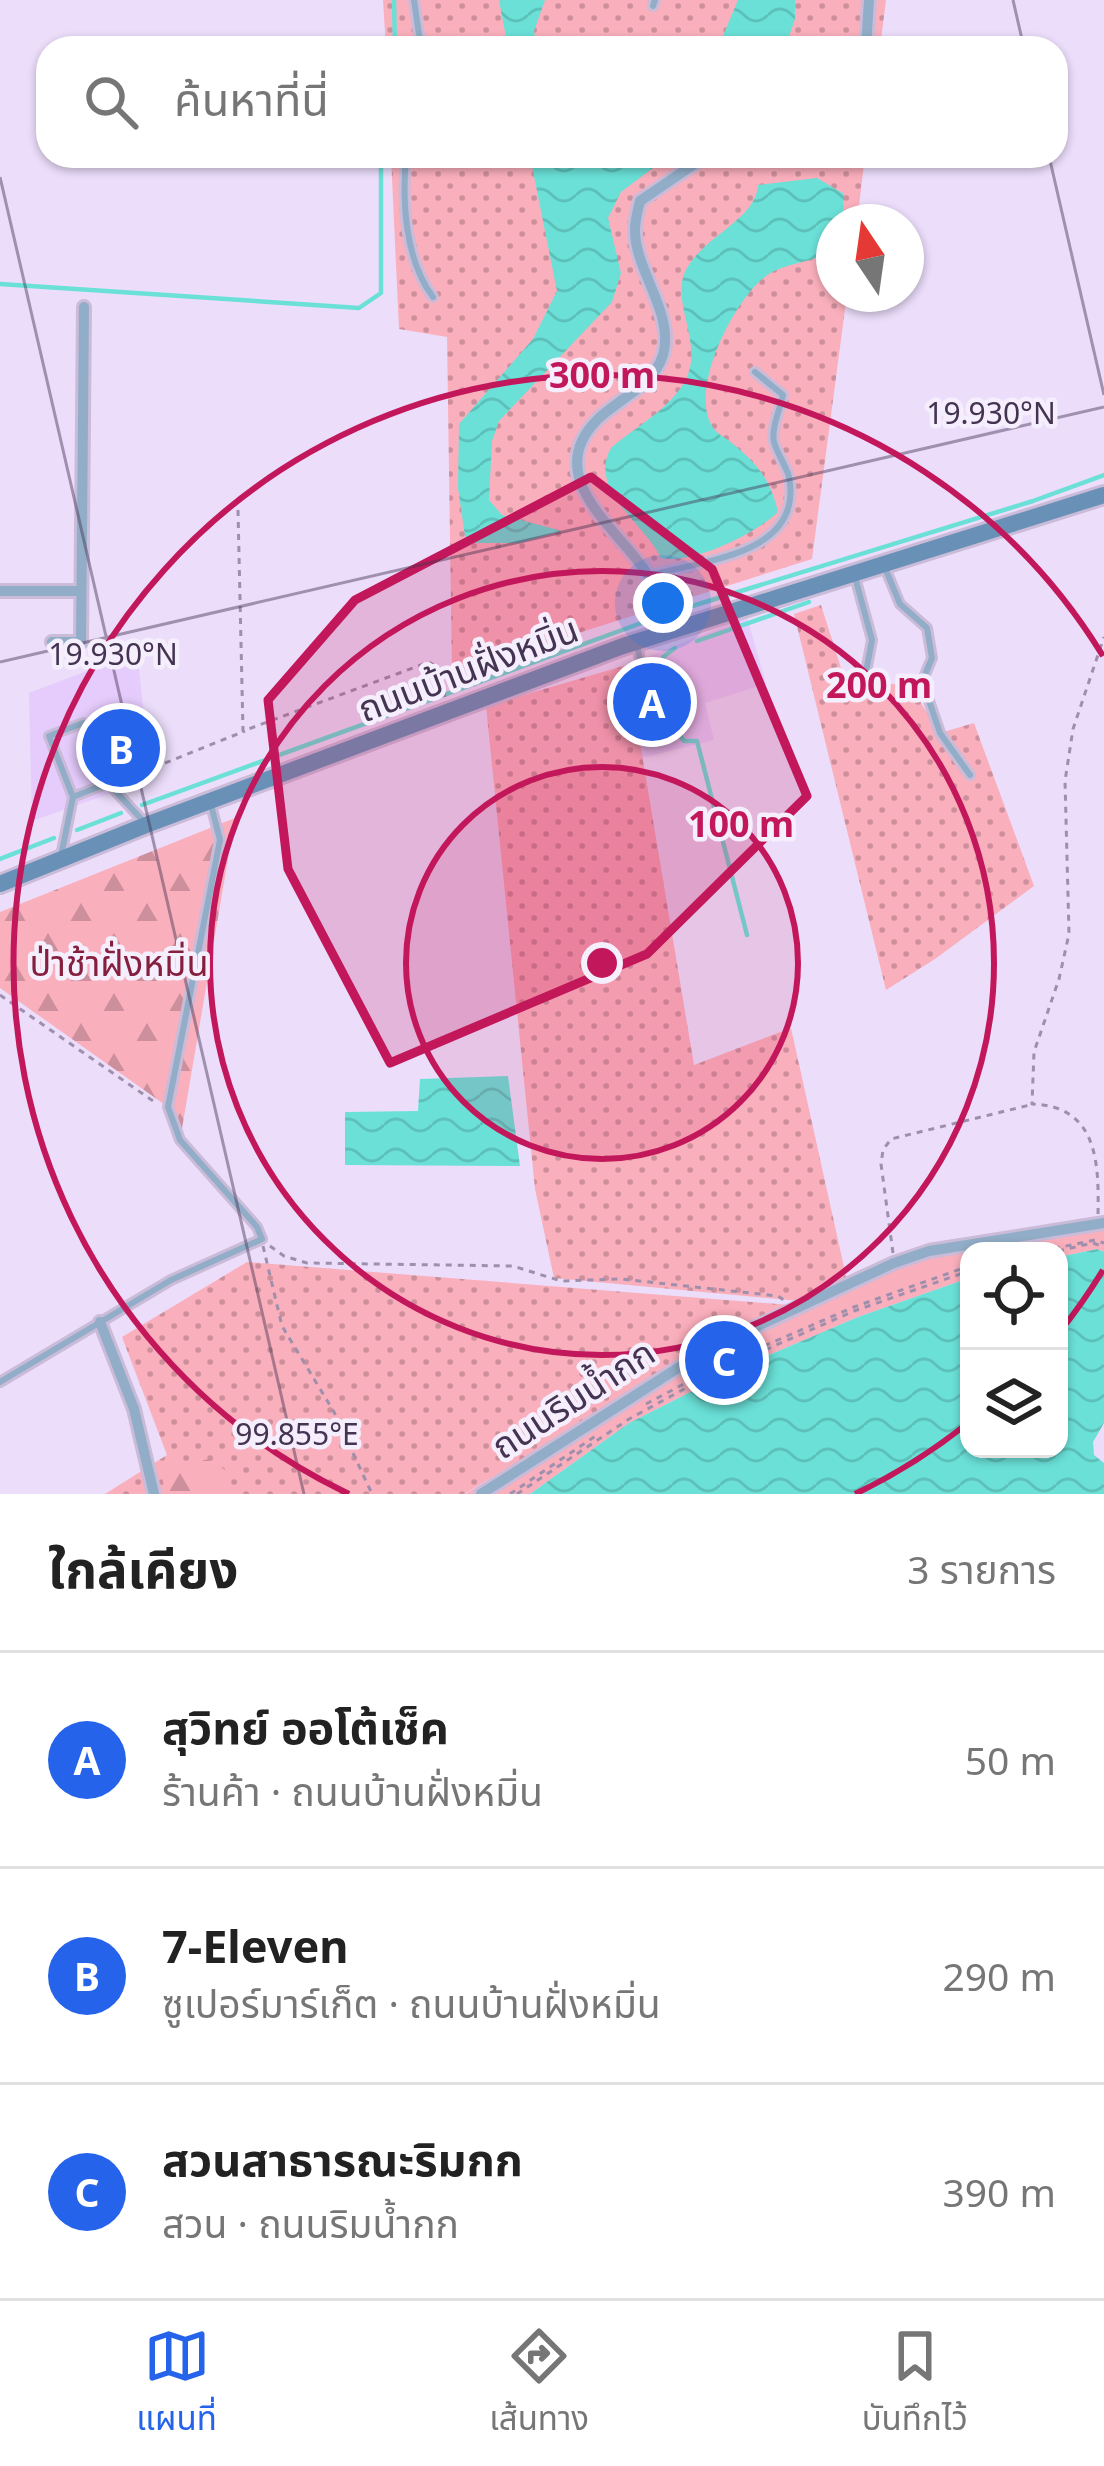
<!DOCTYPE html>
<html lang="th">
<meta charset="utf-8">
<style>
:root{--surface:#fff;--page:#f2f2f2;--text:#222;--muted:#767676;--line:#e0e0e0;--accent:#2563eb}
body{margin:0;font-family:"Noto Sans","Noto Sans Thai",sans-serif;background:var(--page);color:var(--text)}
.controls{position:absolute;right:36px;bottom:36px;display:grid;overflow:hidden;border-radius:24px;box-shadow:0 3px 9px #0004}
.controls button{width:108px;height:108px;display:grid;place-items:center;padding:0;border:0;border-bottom:3px solid var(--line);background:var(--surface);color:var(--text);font:60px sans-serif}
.compass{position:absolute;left:816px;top:204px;width:108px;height:108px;border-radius:50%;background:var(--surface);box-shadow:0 3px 9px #0004;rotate:347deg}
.you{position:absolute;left:663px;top:603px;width:42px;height:42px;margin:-30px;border:9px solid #fff;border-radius:50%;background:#1a73e8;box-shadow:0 0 0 18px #1a73e833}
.badge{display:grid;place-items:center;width:78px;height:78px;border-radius:50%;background:var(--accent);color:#fff;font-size:39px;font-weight:700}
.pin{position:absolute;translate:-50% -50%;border:6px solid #fff;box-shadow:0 3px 12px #0006}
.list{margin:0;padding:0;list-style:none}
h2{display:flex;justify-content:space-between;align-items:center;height:156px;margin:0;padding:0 48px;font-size:51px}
h2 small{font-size:39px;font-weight:400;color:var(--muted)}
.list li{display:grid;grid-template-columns:78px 1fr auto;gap:36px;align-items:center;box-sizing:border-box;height:216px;padding:0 48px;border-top:3px solid var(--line)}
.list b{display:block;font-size:45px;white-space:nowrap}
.list p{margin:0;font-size:39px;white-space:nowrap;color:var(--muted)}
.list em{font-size:39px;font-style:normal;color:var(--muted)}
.icon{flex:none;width:66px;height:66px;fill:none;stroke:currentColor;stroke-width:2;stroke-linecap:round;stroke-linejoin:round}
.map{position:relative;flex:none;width:1104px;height:1494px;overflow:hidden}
.search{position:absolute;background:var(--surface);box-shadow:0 3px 9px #0004;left:36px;right:36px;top:36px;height:132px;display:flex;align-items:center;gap:30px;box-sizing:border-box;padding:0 42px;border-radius:36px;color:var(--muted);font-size:45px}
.sheet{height:804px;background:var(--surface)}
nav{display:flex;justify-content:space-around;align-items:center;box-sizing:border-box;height:168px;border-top:3px solid var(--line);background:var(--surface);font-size:33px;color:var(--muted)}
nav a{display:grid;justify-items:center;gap:6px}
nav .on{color:var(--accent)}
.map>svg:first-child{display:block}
</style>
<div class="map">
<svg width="1104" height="1494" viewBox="0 0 1104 1494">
<defs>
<pattern id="grass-dots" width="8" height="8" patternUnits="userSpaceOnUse" patternTransform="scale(3)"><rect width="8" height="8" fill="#faafbc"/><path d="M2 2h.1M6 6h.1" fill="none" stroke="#cc8f9b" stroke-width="1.8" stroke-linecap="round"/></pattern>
<pattern id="forest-firs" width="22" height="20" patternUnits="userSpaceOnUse" patternTransform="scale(3)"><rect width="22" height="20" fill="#faafbc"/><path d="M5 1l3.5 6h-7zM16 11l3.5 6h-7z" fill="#cc8f9b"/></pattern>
<pattern id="water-waves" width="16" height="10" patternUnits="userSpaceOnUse" patternTransform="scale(3)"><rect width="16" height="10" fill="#6ae0d7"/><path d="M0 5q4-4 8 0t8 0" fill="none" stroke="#5dc1ba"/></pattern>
</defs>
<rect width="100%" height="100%" fill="#ecddfb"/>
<path fill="#e5ccfc" d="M 747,617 L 766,684 L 705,703 L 714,740 L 642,758 L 627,665 Z
M 137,652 L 151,779 L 32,821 L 29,693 Z"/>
<path fill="url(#grass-dots)" d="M 383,0 L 886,0 L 880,48 L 386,48 Z
M 391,156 L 865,156 L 857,222 L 834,222 L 834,294 L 847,294 L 812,559 L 452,673 L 447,337 L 399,329 Z
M 821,605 L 849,693 L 874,684 L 909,684 L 940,733 L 974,723 L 1034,886 L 935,959 L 886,990 L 794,614 Z
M 627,665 L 694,1065 L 791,1028 L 848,1285 L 810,1302 L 554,1278 L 535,1189 L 486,706 Z
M 247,1262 L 803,1306 L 642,1389 L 464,1494 L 105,1494 L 167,1455 L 122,1337 Z"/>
<path fill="url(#forest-firs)" d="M 235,818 L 180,1140 L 168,1107 L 0,988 L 0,912 Z
M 209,1459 L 228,1472 L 234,1494 L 165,1494 L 161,1469 Z"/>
<path fill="#faafbc" d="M 1104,1223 L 1104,1252 L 1097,1249 L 1059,1257 L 1059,1251 L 969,1251 L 969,1278 L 858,1317 L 736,1369 L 629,1423 L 530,1494 L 465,1494 L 706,1350 L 929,1251 Z"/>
<path fill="url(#water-waves)" d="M 499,0 L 545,0 L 534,31 L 537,48 L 508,48 Z
M 738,0 L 795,0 L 795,19 L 785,48 L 718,48 Z
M 530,156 L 669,156 L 621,192 L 608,218 L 621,273 L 612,302 L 499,421 L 492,441 L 489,500 L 502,515 L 562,531 L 519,543 L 466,543 L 458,488 L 459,424 L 533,339 L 557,291 Z
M 817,178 L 844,194 L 843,222 L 834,222 L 834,248 C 815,264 787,261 766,276 C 734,300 689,388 712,426 C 715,433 728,439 733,444 C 758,464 771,481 778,512 C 755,534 692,565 661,558 C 646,525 587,490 611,448 C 634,428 665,412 682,386 C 709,346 667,302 687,268 C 707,234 756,219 758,185 Z
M 508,1076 L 520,1166 L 345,1165 L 345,1112 L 418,1111 L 420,1079 Z
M 1097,1249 L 1104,1252 L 1104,1423 L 1093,1442 L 1094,1455 L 1104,1463 L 1104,1494 L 530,1494 L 629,1423 L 736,1369 L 858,1317 L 969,1278 L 969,1449 L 1059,1449 L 1059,1257 Z"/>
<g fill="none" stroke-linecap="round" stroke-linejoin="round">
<path stroke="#6ae0d7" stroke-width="4.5" d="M 394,0 L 395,48
M 0,284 L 359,308 L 381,293 L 381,156
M 676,611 L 1033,501 L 1104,475
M 697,641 L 809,602
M 675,648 L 663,657 L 676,730 L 684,741 L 697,741 L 747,935
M 142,805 L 655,618
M 77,830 L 121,813
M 0,859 L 54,838"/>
<g stroke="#cabbd9" stroke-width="12">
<path id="lane" d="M 414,0 L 421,48
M 653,6 L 655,0
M 406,156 C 402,202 405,260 433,297
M 885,568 L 900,604 L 927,628 L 932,658 L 924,677 L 925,689 L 940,733 L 970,775
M 652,575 C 705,560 804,554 789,477 C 786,465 777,454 774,442 C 771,429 780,409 783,395 L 755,372
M 855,577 L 872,640 L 865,677
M 637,645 L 645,685
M 641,664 C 629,681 634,711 645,728 L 656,726
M 73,797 L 108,783
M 61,856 L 73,797 L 49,736 L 83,723 L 108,783 L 144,822
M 0,1382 L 171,1280 L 262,1239 L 257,1227 L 180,1140 L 168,1107 L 220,840 L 211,805"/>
</g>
<g stroke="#cabbd9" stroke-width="16">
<path id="street" d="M 866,48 L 869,0
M 0,591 L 81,591
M 672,629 C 665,612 659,593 650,578 C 623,532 539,479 597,420 C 617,400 654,385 663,355 C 675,313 634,270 635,229 C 635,220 638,210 640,201 L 706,156
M 52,642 L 81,642 L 84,307
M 100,1322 L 134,1409 L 154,1494
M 481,1494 L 706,1350 L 894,1263 L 929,1251 L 1104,1223"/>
</g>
<g stroke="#cabbd9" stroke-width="22">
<path id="secondary" d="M 0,884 L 146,825 L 623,646 L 1104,495"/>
</g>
<path stroke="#9e8fad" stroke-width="3" stroke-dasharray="6 6" stroke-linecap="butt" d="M 238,510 L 243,731 L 429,662 L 438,668 L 445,697
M 165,763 L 245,731
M 0,995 L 156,1103
M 1098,1214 C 1099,1161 1097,1106 1032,1104 L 1034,1052 L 1059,979 L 1069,934 L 1065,781 L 1073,729 L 1104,637
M 263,1246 L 282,1326 L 334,1412 L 372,1494
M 270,1246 L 284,1256 L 307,1263 L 513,1266 L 561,1281 L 621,1279 L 778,1296 L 785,1301
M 1042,1251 L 1095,1240 L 1104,1243
M 1058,1251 L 1093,1243 L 1104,1247
M 893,1253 L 881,1164 L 883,1150 L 891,1139 L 1030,1105
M 646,1404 L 718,1366 L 854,1307 L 969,1266
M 510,1494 L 597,1435
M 517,1494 L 629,1419 L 719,1370 L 854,1311 L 969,1271"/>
<use href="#lane" stroke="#92adc7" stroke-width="6"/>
<use href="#street" stroke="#92adc7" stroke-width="10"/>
<use href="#secondary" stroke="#6991b7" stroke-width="16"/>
</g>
<path fill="#c2185b" fill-opacity="0.2" stroke="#c2185b" stroke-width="9" stroke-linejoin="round" d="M 591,477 L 712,569 L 807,796 L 647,954 L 390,1063 L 288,869 L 268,700 L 355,600 Z"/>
<path fill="none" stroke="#443451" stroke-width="3" stroke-opacity="0.45" d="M 1013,0 L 1024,48M 1049,156 L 1104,395M 0,177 L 304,1494M 0,662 L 1104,407"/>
<circle cx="602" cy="963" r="196" fill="#c2185b" fill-opacity=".12"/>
<g fill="none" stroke="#c2185b" stroke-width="6">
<circle cx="602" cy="963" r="196"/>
<circle cx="602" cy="963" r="392"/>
<path d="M1103 1270A588 588 0 0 1 1062 1329M968 1423A588 588 0 0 1 855 1494M349 1494A588 588 0 1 1 1103 656"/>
</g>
<g text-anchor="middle" stroke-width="9" stroke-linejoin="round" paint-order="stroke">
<g font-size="36" fill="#443451" stroke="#f5eefd">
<text transform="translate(468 669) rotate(-21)" y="13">ถนนบ้านฝั่งหมิ่น</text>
<text transform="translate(573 1399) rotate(-33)" y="13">ถนนริมน้ำกก</text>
</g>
<g font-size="36" fill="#851f3d" stroke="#f5eefd">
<text x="119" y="976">ป่าช้าฝั่งหมิ่น</text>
</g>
</g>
<g font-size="30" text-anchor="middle" fill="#443451" stroke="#f5eefd" stroke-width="9" stroke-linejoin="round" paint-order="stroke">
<text x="991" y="424">19.930°N</text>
<text x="113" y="665">19.930°N</text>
<text x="297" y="1445">99.855°E</text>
</g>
<circle cx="602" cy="963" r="18" fill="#c2185b" stroke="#f5eefd" stroke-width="6"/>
<g font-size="36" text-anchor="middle" font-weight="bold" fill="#c2185b" stroke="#f5eefd" stroke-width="9" stroke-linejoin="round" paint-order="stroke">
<text x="602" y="388">300 m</text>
<text x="879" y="698">200 m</text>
<text x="741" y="837">100 m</text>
</g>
</svg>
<div class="controls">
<button><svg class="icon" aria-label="locate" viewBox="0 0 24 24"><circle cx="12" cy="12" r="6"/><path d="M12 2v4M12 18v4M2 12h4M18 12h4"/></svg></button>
<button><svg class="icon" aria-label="layers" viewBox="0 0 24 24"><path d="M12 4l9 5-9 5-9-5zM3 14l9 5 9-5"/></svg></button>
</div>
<svg class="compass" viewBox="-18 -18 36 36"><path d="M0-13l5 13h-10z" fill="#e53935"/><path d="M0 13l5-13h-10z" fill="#767676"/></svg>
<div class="you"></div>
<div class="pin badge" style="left:652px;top:702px">A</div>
<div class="pin badge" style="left:121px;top:748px">B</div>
<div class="pin badge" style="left:724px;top:1360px">C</div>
<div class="search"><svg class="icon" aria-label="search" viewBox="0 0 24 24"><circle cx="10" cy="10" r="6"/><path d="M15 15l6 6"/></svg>ค้นหาที่นี่</div>
</div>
<section class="sheet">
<h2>ใกล้เคียง<small>3 รายการ</small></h2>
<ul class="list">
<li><span class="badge">A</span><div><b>สุวิทย์ ออโต้เช็ค</b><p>ร้านค้า · ถนนบ้านฝั่งหมิ่น</p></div><em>50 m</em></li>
<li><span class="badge">B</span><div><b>7-Eleven</b><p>ซูเปอร์มาร์เก็ต · ถนนบ้านฝั่งหมิ่น</p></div><em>290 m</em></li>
<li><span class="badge">C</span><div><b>สวนสาธารณะริมกก</b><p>สวน · ถนนริมน้ำกก</p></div><em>390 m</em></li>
</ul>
</section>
<nav>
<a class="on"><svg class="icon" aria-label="map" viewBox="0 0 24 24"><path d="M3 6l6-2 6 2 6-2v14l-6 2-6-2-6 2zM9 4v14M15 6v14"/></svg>แผนที่</a>
<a><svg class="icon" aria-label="directions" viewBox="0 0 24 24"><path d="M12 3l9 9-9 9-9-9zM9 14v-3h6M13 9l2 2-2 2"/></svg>เส้นทาง</a>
<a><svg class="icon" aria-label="saved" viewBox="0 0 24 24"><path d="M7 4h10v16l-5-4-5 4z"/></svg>บันทึกไว้</a>
</nav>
